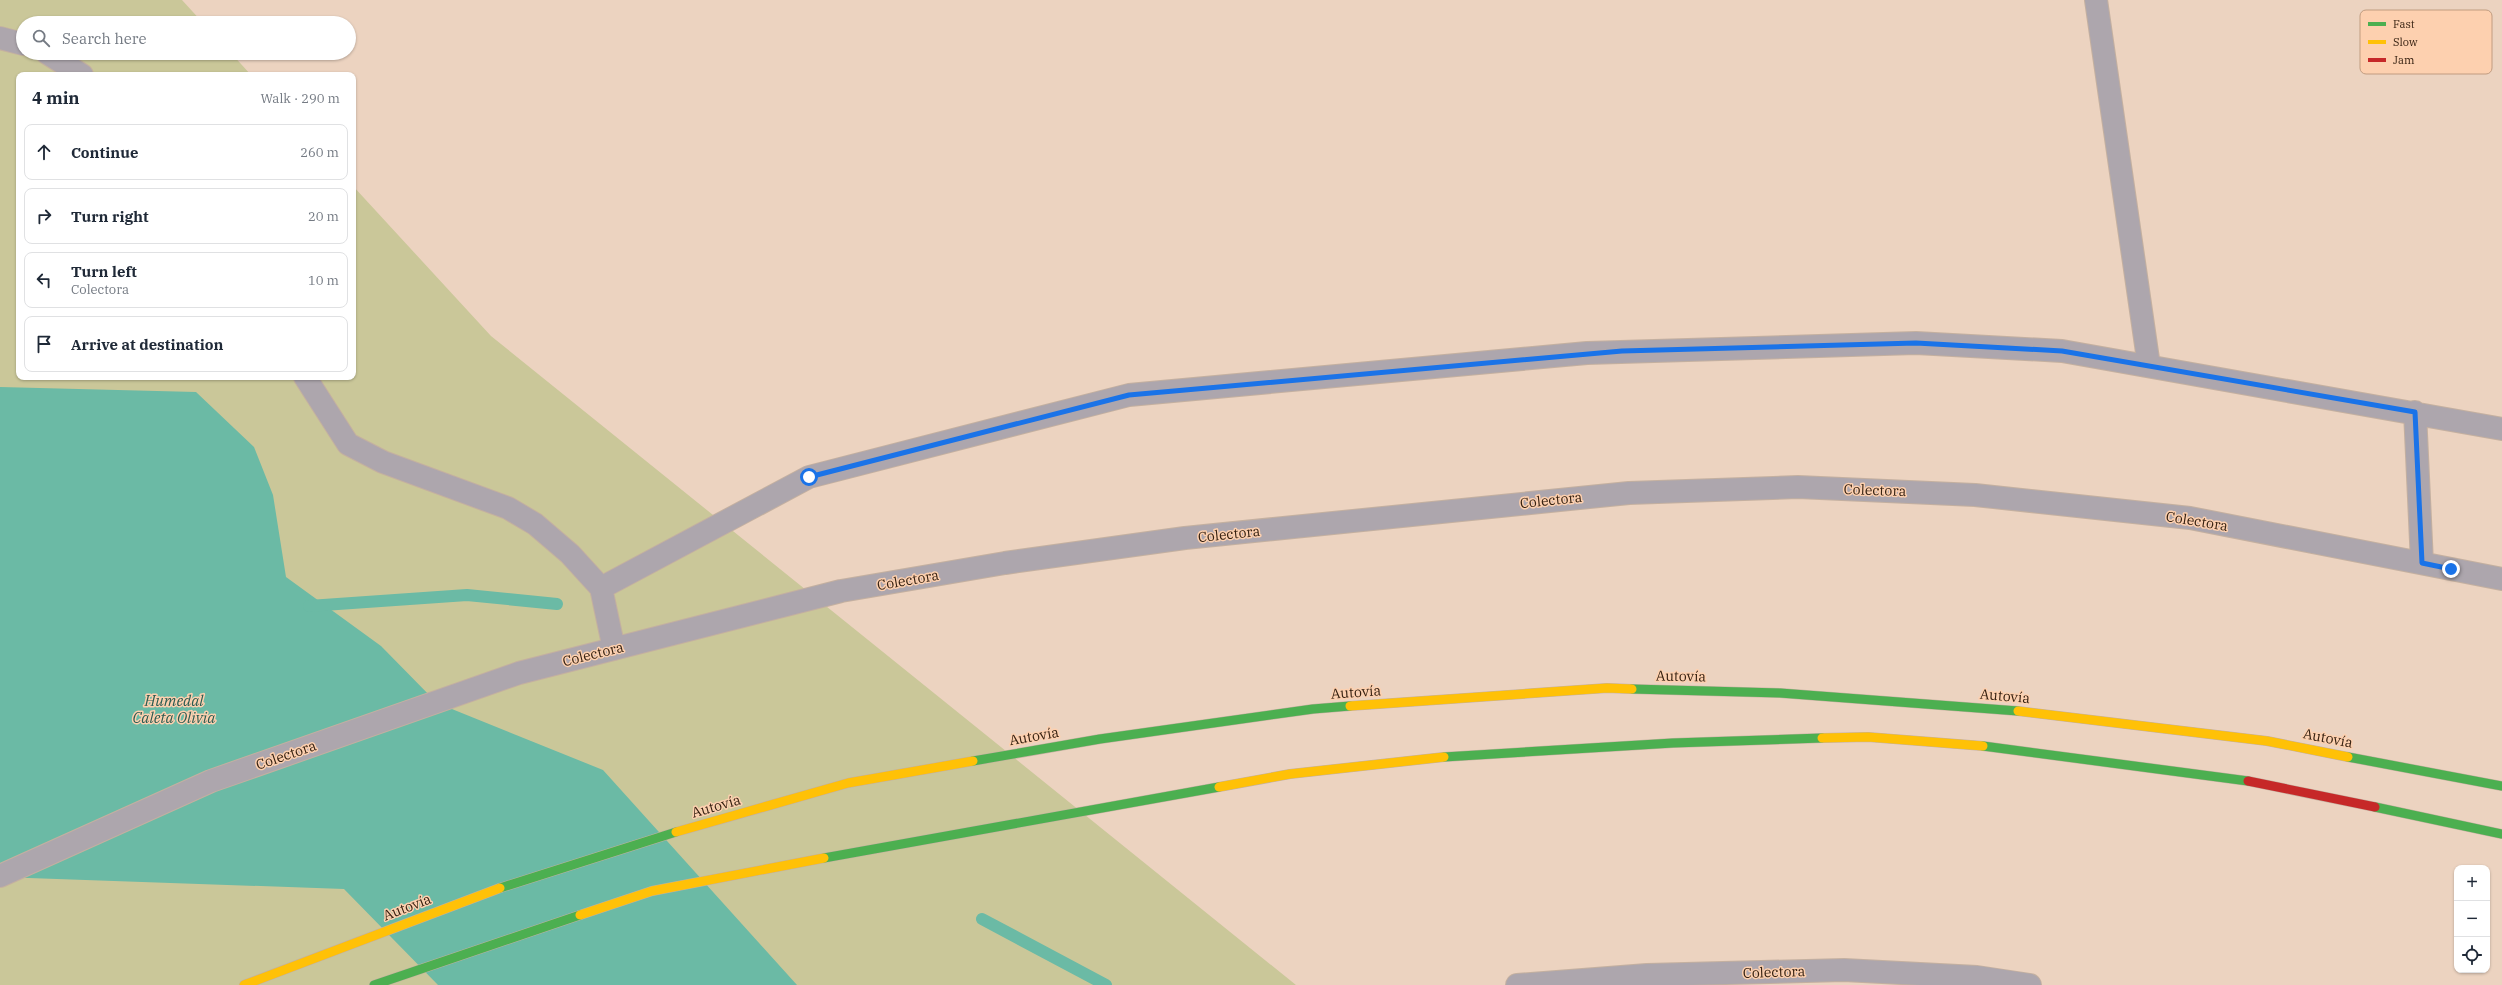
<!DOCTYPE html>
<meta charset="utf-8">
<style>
:root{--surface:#fff;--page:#f2f2f3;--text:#1f2937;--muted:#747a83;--line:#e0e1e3}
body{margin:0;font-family:"IBM Plex Serif",serif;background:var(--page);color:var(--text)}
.controls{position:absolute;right:12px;bottom:12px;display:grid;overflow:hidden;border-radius:8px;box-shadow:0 1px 3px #0004}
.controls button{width:36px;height:36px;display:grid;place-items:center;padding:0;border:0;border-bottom:1px solid var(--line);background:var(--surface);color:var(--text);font:20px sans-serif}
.stop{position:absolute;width:12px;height:12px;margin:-9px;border:3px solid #1a73e8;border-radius:50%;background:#fff}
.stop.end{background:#1a73e8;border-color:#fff;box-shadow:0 1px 4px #0008}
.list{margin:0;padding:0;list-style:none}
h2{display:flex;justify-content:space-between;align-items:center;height:52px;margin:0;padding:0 16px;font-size:17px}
h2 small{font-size:13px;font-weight:400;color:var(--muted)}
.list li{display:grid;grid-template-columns:26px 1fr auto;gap:12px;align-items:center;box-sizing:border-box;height:56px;margin:0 8px 8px;padding:0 8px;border:1px solid var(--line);border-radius:8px}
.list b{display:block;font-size:15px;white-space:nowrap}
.list p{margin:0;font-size:13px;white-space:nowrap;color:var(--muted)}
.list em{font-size:13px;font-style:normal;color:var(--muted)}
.icon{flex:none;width:22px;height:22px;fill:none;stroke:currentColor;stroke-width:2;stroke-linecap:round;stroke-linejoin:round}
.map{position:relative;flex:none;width:2502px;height:985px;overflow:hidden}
.search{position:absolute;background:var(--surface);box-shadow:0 1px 3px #0004;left:16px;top:16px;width:340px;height:44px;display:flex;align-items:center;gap:10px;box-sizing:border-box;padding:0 14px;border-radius:22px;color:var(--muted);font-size:15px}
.panel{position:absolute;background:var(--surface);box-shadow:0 1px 3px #0004;left:16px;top:72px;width:340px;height:308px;border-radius:8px}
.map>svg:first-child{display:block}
</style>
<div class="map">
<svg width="2502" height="985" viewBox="0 0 2502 985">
<rect width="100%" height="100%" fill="#ecd3c0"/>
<path fill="#cac799" d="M 0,0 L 182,0 L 203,23 L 23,23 L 23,53 L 231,53 L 251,75 L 19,75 L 19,377 L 353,377 L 353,186 L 491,336 L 1296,985 L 0,985 Z"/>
<path fill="#6bbaa5" d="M 0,387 L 196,392 L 254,447 L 273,495 L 286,577 L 381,646 L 437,703 L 603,770 L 797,985 L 438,985 L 344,889 L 0,877 Z"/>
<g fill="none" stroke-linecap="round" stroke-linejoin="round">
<path stroke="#6bbaa5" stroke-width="12" d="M 309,606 L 467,595 L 557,604
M 982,919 L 1106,985"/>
<g stroke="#c4b0a0" stroke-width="24">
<path id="street" d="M 2096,0 L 2149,366
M 0,38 L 23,44
M 47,53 L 82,75
M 305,377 L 348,444 L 383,462 L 508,508 L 535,524 L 570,554 L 601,588 L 614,649
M 2415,412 L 2422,563
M 601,588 L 809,477 L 1129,395 L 1587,353 L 1916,343 L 2062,351 L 2502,429
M 0,876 L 211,781 L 519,673 L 841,591 L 1005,563 L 1185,538 L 1629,493 L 1798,487 L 1975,495 L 2190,518 L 2502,579
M 1517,985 L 1647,975 L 1844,970 L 1977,977 L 2030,985"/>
</g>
<g stroke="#c4b0a0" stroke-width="10">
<path id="fast" d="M 1632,689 L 1780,693 L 2018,711
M 1983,746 L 2248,781
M 1444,757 L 1673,743 L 1822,738
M 2348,757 L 2502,786
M 973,761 L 1100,739 L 1313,709 L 1350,706
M 2375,807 L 2502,834
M 824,858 L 1219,787
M 500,888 L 676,832
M 374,985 L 580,915"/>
</g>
<g stroke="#c4b0a0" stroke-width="10">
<path id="slow" d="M 1350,706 L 1607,688 L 1632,689
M 2018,711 L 2267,741 L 2348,757
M 1822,738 L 1868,737 L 1983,746
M 1219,787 L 1290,774 L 1444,757
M 676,832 L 848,783 L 973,761
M 580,915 L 652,891 L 824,858
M 244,985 L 500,888"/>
</g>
<g stroke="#c4b0a0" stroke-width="10">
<path id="jam" d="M 2248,781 L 2375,807"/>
</g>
<use href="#street" stroke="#ada6ad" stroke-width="22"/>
<use href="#fast" stroke="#4caf50" stroke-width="9"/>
<use href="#slow" stroke="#ffc107" stroke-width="9"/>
<use href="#jam" stroke="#c62828" stroke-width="9"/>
</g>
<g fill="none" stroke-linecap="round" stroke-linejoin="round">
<path stroke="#1a73e8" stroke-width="5" d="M 809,477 L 1129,395 L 1622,351 L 1916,343 L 2062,351 L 2415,412 L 2422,563 L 2451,569"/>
</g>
<g text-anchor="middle" stroke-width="3" stroke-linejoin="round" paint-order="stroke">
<g font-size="14" fill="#362111" stroke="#fdd0af">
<text transform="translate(1875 490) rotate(2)" y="5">Colectora</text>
<text transform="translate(1551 500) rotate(-6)" y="5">Colectora</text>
<text transform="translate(2197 521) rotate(9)" y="5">Colectora</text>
<text transform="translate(1229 534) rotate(-6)" y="5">Colectora</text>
<text transform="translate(908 580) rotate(-10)" y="5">Colectora</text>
<text transform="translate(593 654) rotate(-14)" y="5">Colectora</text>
<text transform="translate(1681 676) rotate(1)" y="5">Autovía</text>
<text transform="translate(1356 692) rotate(-4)" y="5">Autovía</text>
<text transform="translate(2005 696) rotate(5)" y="5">Autovía</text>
<text transform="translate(1034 736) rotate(-10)" y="5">Autovía</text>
<text transform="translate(2328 738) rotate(11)" y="5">Autovía</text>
<text transform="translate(286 755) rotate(-19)" y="5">Colectora</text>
<text transform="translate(716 806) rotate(-16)" y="5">Autovía</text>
<text transform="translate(407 907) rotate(-21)" y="5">Autovía</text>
<text transform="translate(1774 972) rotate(-2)" y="5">Colectora</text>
</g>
<g font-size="15" font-style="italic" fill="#2a5b51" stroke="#fdd0af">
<text x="174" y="706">Humedal<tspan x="174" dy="17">Caleta Olivia</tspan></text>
</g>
</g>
<rect x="2360" y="10" width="132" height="64" rx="6" fill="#fdd0af" stroke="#c19c80" stroke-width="1"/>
<rect x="2368" y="22" width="18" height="4" fill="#4caf50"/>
<rect x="2368" y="40" width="18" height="4" fill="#ffc107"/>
<rect x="2368" y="58" width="18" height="4" fill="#c62828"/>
<g font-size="11" fill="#362111">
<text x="2393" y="28">Fast</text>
<text x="2393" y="46">Slow</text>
<text x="2393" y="64">Jam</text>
</g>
</svg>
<div class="controls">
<button>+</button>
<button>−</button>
<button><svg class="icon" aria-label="locate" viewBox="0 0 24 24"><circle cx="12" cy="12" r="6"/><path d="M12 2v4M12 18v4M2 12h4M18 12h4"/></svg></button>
</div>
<div class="stop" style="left:809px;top:477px"></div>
<div class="stop end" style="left:2451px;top:569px"></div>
<div class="search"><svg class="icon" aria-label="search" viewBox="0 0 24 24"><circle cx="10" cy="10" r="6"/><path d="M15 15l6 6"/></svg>Search here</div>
<section class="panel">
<h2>4 min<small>Walk · 290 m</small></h2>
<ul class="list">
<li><svg class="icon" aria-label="ahead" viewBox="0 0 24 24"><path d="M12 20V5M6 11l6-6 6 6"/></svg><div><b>Continue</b></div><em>260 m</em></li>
<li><svg class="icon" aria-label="right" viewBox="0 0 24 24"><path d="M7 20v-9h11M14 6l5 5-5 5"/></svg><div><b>Turn right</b></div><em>20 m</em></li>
<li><svg class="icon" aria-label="left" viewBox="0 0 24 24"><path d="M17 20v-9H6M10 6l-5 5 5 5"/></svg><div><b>Turn left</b><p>Colectora</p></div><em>10 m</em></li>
<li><svg class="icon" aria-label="arrive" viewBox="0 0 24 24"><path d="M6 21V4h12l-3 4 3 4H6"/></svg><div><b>Arrive at destination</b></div></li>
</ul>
</section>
</div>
